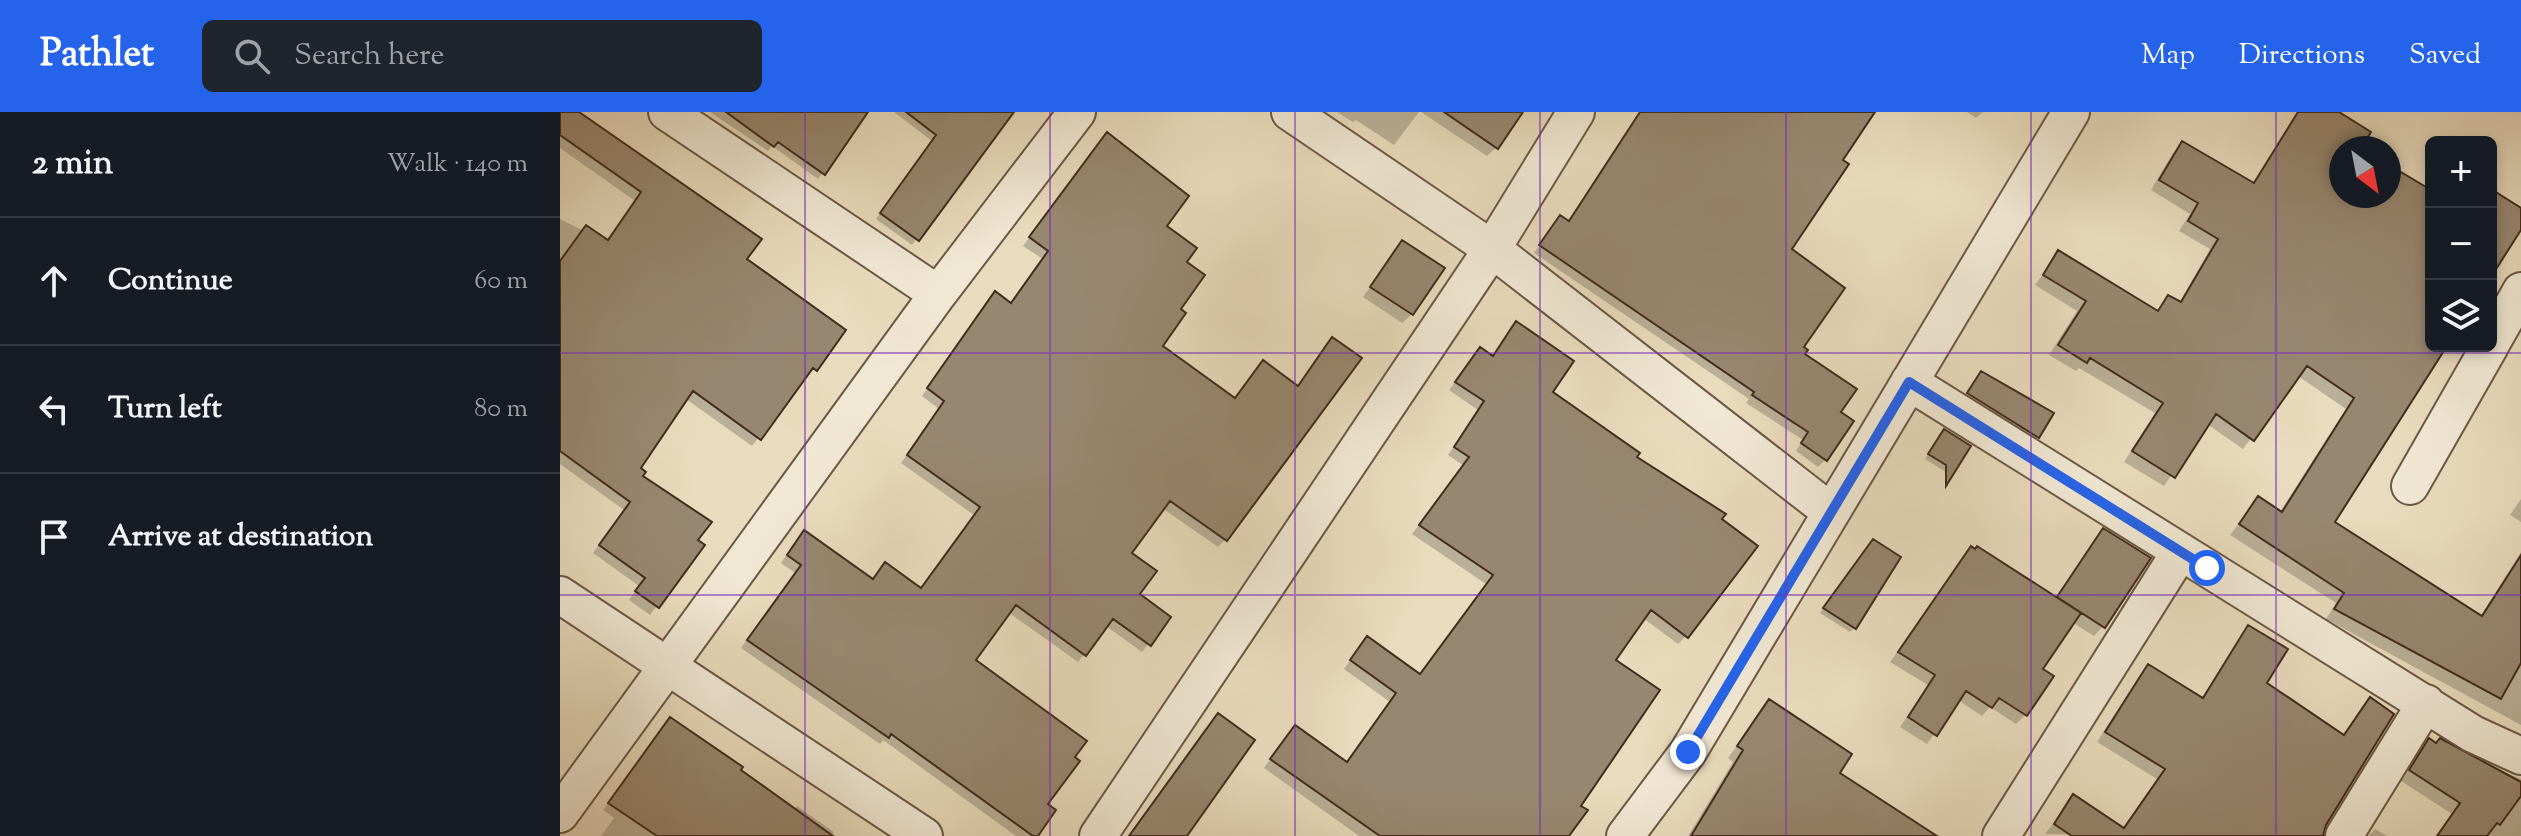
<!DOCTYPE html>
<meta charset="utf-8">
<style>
:root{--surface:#171b24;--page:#20242c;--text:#f1f3f6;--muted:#9ea1a6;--line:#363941;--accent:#2563eb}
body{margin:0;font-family:"Sorts Mill Goudy",serif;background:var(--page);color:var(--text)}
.controls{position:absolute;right:24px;top:24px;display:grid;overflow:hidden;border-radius:12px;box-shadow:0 4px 12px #0003}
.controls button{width:72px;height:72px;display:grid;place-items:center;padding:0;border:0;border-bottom:2px solid var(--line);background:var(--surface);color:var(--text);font:40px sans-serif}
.compass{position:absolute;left:1769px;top:24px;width:72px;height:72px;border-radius:50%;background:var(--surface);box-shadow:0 4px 12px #0003;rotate:148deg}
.stop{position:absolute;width:24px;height:24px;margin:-18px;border:6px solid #2563eb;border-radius:50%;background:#fff}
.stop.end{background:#2563eb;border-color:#fff;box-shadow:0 2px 8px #0008}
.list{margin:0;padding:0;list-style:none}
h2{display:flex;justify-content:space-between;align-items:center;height:104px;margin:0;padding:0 32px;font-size:34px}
h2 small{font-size:26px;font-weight:400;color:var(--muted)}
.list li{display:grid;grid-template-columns:52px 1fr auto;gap:24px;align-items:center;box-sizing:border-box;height:128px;padding:0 32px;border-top:2px solid var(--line)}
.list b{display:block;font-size:30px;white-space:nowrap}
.list em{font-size:26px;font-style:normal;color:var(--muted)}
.icon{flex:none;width:44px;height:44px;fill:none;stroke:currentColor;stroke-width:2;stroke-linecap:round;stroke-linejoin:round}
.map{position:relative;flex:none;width:1961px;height:724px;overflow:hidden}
header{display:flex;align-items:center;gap:48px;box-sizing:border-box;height:112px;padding:0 40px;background:var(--accent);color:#fff}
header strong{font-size:38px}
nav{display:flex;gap:44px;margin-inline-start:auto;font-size:28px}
.search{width:560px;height:72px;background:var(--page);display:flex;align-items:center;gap:20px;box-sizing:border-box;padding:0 28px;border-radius:12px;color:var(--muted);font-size:30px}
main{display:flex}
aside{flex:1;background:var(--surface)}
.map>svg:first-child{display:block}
</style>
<header>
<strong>Pathlet</strong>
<div class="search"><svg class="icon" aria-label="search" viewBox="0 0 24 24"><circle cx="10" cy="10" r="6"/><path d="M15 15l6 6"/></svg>Search here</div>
<nav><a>Map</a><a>Directions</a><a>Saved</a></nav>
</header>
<main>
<aside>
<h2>2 min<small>Walk · 140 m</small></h2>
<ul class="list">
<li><svg class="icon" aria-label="ahead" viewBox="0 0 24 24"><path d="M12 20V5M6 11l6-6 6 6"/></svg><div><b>Continue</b></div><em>60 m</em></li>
<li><svg class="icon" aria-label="left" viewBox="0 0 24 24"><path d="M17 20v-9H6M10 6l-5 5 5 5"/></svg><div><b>Turn left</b></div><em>80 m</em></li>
<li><svg class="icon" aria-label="arrive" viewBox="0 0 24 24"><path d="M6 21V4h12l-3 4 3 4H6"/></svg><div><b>Arrive at destination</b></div></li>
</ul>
</aside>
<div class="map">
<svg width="1961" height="724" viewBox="0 0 1961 724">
<rect width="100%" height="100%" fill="#e9dbbd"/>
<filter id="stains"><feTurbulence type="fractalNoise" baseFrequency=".0025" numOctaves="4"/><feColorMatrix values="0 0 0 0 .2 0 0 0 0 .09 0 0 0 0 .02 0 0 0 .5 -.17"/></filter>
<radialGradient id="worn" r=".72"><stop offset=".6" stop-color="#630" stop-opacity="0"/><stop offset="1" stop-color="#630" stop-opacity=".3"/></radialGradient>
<path fill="#0003" d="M 0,0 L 18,0 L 184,148 L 255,257 L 245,263 L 192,334 L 126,287 L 78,357 L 81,364 L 142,434 L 90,503 L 69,488 L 79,474 L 33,441 L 64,398 L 0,352 L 0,107 L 46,130 L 75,89 L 0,36 Z
M 150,0 L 306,0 L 258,67 L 212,34 L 208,39 Z
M 334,0 L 452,0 L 352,133 L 316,107 L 372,29 Z
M 777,0 L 859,0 L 834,33 L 796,8 L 793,10 Z
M 861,0 L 950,0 L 937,35 L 927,44 Z
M 1080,0 L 1312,0 L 1280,48 L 1229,137 L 1242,243 L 1278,301 L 1265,348 L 1258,355 L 1236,339 L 1243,328 L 1186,291 L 1189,287 L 974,141 L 1000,106 L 1007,111 Z
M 1407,0 L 1423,0 L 1416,6 Z
M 1737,0 L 1782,0 L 1780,3 L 1799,36 L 1781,36 L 1781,84 L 1829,84 L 1829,55 L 1871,81 L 1871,234 L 1884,234 L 1772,410 L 1920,505 L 1961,440 L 1961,613 L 1766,507 L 1776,491 L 1670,423 L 1698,387 L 1719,401 L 1786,297 L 1738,264 L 1683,337 L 1647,312 L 1604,374 L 1564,350 L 1595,301 L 1519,256 L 1516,259 L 1489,243 L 1517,199 L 1475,173 L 1499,141 L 1596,200 L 1609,185 L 1619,191 L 1650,137 L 1619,119 L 1630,102 L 1591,78 L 1613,41 L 1623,31 L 1692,72 Z
M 540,30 L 604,115 L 624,151 L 618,198 L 600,235 L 674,288 L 703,251 L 737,275 L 773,227 L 666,427 L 658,435 L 602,396 L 569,442 L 578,483 L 608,505 L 582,540 L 546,514 L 518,550 L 448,500 L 413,548 L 485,692 L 475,724 L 456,724 L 323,628 L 320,632 L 181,536 L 235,461 L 221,451 L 237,428 L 312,468 L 325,452 L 360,478 L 414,403 L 341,351 L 379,297 L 362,284 L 428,189 L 450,192 L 483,147 L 463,134 Z
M 843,130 L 852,202 L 842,211 L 803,185 Z
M 956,212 L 990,281 L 1074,345 L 1126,524 L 1118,532 L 1083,506 L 1053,549 L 1008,724 L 799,724 L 704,656 L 727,624 L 786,651 L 830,590 L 784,557 L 800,535 L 859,564 L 926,472 L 852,422 L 903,353 L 888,343 L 918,298 L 889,278 L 920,237 L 931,245 Z
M 1417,266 L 1478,325 L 1473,329 L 1404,286 Z
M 1380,324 L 1389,362 L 1365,347 Z
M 1961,387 L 1961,410 L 1950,403 Z
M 1543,418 L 1543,514 L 1534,524 L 1512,510 L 1480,557 L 1465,603 L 1456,612 L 1430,595 L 1422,604 L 1398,588 L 1367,632 L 1340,615 L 1368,573 L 1330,550 L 1412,437 L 1495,486 Z
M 1288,461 L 1294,516 L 1290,520 L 1260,501 Z
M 1689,516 L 1704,572 L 1782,624 L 1810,588 L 1764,713 L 1764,724 L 1485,722 L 1514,685 L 1562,717 L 1597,667 L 1537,630 L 1579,564 L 1588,555 L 1641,587 Z
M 1209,589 L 1277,661 L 1373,724 L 1128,724 L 1173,650 L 1168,646 Z
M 658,604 L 624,724 L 568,724 L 645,617 Z
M 104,614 L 233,698 L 237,694 L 274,720 L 271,724 L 41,724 L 54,706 L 43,698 Z
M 1869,629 L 1961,667 L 1961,724 L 1877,724 L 1892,702 L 1841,669 Z
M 1815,717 L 1827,724 L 1808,724 Z"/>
<path fill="#988770" stroke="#412c1d" stroke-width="2" d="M 0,0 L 19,0 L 202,127 L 187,147 L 286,218 L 257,259 L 253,256 L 201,328 L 133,279 L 81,356 L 86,360 L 83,364 L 152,410 L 138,428 L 145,433 L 99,496 L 75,479 L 85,466 L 39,433 L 70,390 L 0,339 L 0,149 L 26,113 L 48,128 L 81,80 L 0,23 Z
M 166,0 L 308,0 L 265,63 L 218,30 L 214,35 Z
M 346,0 L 454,0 L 359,129 L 320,101 L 376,23 Z
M 884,0 L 963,0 L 938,37 Z
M 1080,0 L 1315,0 L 1283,48 L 1289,52 L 1232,137 L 1285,176 L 1244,235 L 1248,238 L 1245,242 L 1297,277 L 1281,300 L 1294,309 L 1267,349 L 1241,331 L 1248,320 L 1192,283 L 1194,280 L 979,133 L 1000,103 L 1009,109 Z
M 1738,0 L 1779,0 L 1811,20 L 1801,36 L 1781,36 L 1781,84 L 1829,84 L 1829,53 L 1871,78 L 1871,234 L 1887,234 L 1775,410 L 1922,504 L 1961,443 L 1961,551 L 1941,587 L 1774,497 L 1784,481 L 1679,412 L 1698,384 L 1722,400 L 1794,286 L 1747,254 L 1694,329 L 1656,302 L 1615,366 L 1572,339 L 1603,291 L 1530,246 L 1527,251 L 1498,233 L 1526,189 L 1483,163 L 1498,138 L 1598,199 L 1608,183 L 1621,190 L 1658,127 L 1628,109 L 1638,91 L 1599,68 L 1622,29 L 1694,71 Z
M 547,20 L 629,84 L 607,114 L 637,136 L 627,150 L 645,163 L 621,197 L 626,201 L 603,234 L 675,286 L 703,248 L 738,274 L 772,225 L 802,246 L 667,429 L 610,389 L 572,441 L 597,459 L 580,482 L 611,505 L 591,534 L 553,507 L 526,544 L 456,493 L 416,548 L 527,629 L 515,645 L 520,649 L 488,692 L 496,698 L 478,724 L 473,724 L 331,622 L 329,626 L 187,528 L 241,453 L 227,443 L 244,418 L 313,467 L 325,450 L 361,476 L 420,395 L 347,343 L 384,289 L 367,276 L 435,179 L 451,191 L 488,139 L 469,125 Z
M 1931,77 L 1961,96 L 1961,118 L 1931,165 Z
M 842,128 L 885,156 L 853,203 L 810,175 Z
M 956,209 L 1014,249 L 993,280 L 1080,341 L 1077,345 L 1166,402 L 1162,407 L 1198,434 L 1128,526 L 1091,498 L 1056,548 L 1100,578 L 1021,694 L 1028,698 L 1009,724 L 820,724 L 710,647 L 735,613 L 787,650 L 836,581 L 790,548 L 807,524 L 860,562 L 933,463 L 859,413 L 909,345 L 894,335 L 924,289 L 895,270 L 920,235 L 933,244 Z
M 1421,259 L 1494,301 L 1479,326 L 1407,281 Z
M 1384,317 L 1411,334 L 1386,374 L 1386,353 L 1368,342 Z
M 1543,416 L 1591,446 L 1545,516 L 1497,485 Z
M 1313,427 L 1341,445 L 1296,517 L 1263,496 Z
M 1411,434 L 1415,437 L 1417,434 L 1521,501 L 1483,557 L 1494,564 L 1467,604 L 1439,586 L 1432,596 L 1406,579 L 1377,624 L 1348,605 L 1375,563 L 1338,540 Z
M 1688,513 L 1728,537 L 1707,571 L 1784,623 L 1810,585 L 1834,602 L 1766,713 L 1763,724 L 1512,724 L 1494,712 L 1513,682 L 1564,716 L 1605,657 L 1545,620 L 1588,552 L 1643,586 Z
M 1209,587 L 1292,642 L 1280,661 L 1377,724 L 1131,724 L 1183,638 L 1177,634 Z
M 658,601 L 695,628 L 627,724 L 569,724 Z
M 110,605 L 183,655 L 181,658 L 273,724 L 97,724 L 48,691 Z
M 1869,626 L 1876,631 L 1880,626 L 1961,670 L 1961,684 L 1940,713 L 1937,711 L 1927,724 L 1877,724 L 1900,691 L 1849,658 Z"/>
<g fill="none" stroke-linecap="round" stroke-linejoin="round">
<g stroke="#6b5845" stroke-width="40">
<path id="minor" d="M 107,0 L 378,182
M 730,0 L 932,137 L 1271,400
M 1931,232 L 1961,179
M 1349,270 L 1913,622 L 1961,644
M 1850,374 L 1930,234
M 0,483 L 364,724
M 0,702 L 378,182 L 517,0
M 538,724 L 932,137 L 1016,0
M 1065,724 L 1128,640 L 1511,0
M 1441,724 L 1620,440
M 1784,724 L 1866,591"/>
</g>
<use href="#minor" stroke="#f1e8d4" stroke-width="36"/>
</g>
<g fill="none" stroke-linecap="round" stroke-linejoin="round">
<path stroke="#2563eb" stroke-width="10" d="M 1128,640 L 1349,270 L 1647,456"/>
</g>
<path fill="none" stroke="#7b2cbf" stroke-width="2" stroke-opacity="0.55" d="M 245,0 L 245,724M 490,0 L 490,724M 735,0 L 735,724M 980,0 L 980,724M 1226,0 L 1226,724M 1471,0 L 1471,724M 1716,0 L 1716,724M 0,241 L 1961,241M 0,483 L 1961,483"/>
<rect width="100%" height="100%" filter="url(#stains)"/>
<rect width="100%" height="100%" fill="url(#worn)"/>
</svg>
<div class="controls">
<button>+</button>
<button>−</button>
<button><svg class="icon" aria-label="layers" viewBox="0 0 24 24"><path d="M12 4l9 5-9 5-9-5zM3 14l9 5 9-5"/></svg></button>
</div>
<svg class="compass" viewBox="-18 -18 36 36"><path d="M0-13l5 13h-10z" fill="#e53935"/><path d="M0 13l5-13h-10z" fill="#9ea1a6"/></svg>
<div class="stop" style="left:1647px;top:456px"></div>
<div class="stop end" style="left:1128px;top:640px"></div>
</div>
</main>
